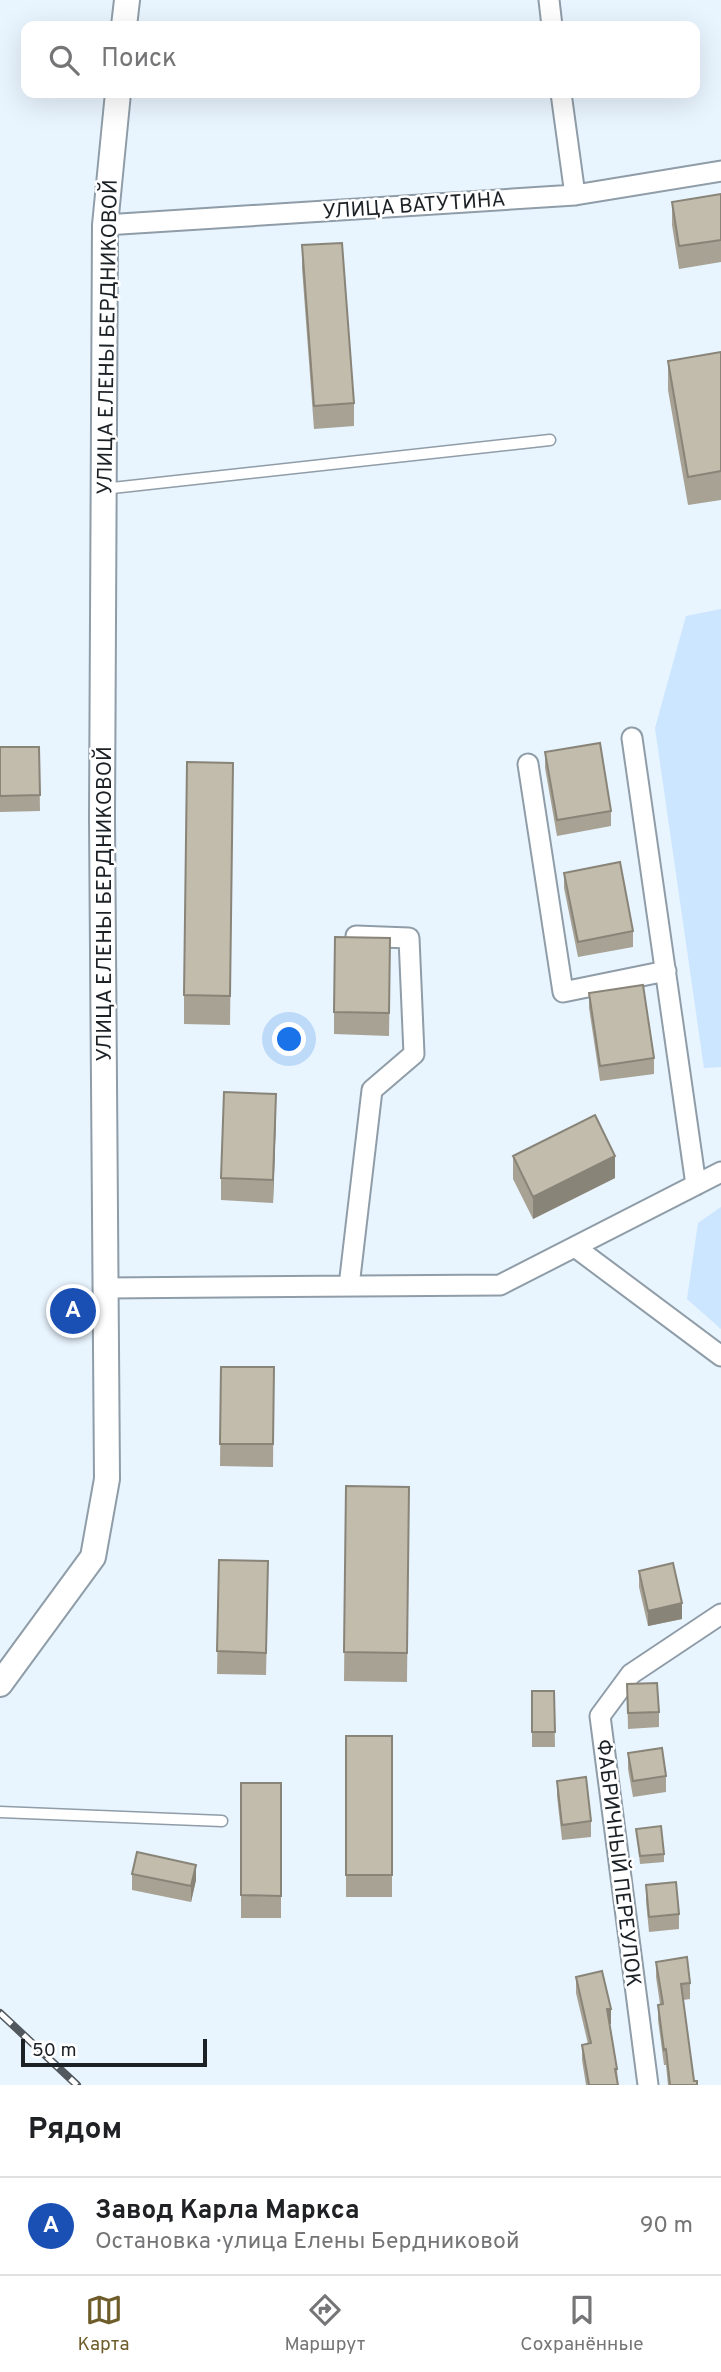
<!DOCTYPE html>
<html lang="ru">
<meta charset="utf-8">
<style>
:root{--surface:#fff;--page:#f6f6f6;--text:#202124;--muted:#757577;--line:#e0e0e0;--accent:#6e5c2a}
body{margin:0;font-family:Overpass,sans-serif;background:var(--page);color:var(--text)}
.scale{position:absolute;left:21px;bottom:18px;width:186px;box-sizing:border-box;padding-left:7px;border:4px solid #1c2126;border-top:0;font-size:19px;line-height:24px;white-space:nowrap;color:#1c2126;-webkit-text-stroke:5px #fff;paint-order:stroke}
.you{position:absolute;left:290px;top:1040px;width:24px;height:24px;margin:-18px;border:5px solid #fff;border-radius:50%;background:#1a73e8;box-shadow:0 0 0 10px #1a73e833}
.badge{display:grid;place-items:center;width:46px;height:46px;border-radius:50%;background:var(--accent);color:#fff;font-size:23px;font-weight:700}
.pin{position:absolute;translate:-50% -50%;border:4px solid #fff;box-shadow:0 2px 7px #0006}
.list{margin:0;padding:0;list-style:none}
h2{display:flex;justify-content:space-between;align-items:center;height:91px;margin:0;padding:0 28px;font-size:30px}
h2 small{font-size:23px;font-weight:400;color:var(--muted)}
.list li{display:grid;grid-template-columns:46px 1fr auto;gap:21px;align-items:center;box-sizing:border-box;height:98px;padding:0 28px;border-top:2px solid var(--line)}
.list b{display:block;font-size:26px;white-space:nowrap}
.list p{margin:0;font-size:23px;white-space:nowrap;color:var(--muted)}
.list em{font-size:23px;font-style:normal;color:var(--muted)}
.icon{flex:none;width:38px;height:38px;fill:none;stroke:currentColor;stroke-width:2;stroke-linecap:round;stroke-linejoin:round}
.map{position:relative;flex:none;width:721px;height:2085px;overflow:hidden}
.search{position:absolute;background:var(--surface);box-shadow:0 7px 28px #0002;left:21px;right:21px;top:21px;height:77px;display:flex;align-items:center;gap:18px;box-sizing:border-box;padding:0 24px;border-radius:14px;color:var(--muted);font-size:26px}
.sheet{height:189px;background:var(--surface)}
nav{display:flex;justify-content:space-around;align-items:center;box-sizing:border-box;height:98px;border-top:2px solid var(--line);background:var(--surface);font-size:19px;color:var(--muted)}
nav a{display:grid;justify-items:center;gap:4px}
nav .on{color:var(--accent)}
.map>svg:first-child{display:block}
</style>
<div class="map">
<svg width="721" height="2085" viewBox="0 0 721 2085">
<rect width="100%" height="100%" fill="#e8f4fe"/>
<path fill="#cbe6fe" d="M 721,609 L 721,1067 L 704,1068 L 655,728 L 686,616 Z
M 721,1207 L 721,1329 L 687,1299 L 698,1223 Z"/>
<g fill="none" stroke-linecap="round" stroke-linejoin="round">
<g stroke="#8f9da8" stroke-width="13">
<path id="service" d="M 103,489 L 550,440
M 0,1812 L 222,1821"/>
</g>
<g stroke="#8f9da8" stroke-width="23">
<path id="minor" d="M 549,0 L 552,26
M 561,93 L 575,195
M 105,225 L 575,195 L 721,171
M 632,738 L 696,1185
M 528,764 L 563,992 L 666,971
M 575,1247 L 721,1356
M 349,1286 L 372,1090 L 414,1054 L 409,938 L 356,936
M 106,1288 L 500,1285 L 721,1172
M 648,2085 L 600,1716 L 631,1674 L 721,1614"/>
</g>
<g stroke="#8f9da8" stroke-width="28">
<path id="tertiary" d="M 124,26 L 127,0
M 0,1684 L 93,1557 L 107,1479 L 102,818 L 105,225 L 118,93"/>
</g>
<use href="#service" stroke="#fff" stroke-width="10"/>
<use href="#minor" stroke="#fff" stroke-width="19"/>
<use href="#tertiary" stroke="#fff" stroke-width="24"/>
<g stroke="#51585e" stroke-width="8">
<path id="rail" d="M 0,2013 L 77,2085"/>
</g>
<use href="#rail" stroke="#fff" stroke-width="5" stroke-dasharray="16" stroke-linecap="butt"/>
</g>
<path fill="#a7a294" d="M 721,194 L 721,262 L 679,269 L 672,225 L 672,202 Z
M 302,245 L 354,403 L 354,426 L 314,429 L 302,268 Z
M 721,352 L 721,500 L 688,505 L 668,390 L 668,361 Z
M 0,747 L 39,747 L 40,811 L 0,812 Z
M 545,752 L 611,811 L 611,826 L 557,836 L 545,768 Z
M 233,763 L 230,1025 L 184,1024 L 184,995 Z
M 564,873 L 633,931 L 633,947 L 578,957 L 564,888 Z
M 390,961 L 389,1036 L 334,1034 L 334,1012 Z
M 589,993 L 654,1058 L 654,1074 L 600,1081 L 589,1008 Z
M 276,1116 L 273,1203 L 221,1200 L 221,1178 Z
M 513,1156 L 615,1178 L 533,1219 L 513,1179 Z
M 221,1367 L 274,1367 L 273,1467 L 220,1466 Z
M 346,1486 L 409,1487 L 407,1682 L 344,1681 Z
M 219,1560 L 268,1584 L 266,1675 L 217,1674 Z
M 639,1571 L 682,1619 L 648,1626 L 639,1587 Z
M 627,1684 L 659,1712 L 659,1727 L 628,1729 Z
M 532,1691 L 554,1691 L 555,1747 L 532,1747 Z
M 346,1736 L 392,1736 L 392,1897 L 346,1897 Z
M 628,1753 L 666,1776 L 666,1792 L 633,1797 L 628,1769 Z
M 557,1781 L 591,1821 L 591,1837 L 562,1840 L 557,1796 Z
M 241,1783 L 281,1783 L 281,1918 L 241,1918 Z
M 636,1829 L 664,1854 L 664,1862 L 640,1864 Z
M 132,1874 L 196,1880 L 191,1902 L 132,1890 Z
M 646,1885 L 679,1914 L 679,1929 L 649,1932 L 646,1901 Z
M 656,1962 L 690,1983 L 690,1999 L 683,2000 L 694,2081 L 697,2085 L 668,2085 L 666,2065 L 664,2065 L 658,2020 L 658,2005 L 660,2004 L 656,1977 Z
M 576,1977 L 611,2024 L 610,2024 L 617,2069 L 618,2085 L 586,2085 L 582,2060 L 582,2045 L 588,2044 L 576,1993 Z"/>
<path fill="#888478" d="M 276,1094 L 276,1116 L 273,1203 L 273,1180 Z
M 615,1156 L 615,1178 L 533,1219 L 533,1197 Z
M 682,1603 L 682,1619 L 648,1626 L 648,1611 Z
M 196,1865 L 196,1880 L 191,1902 L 191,1886 Z
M 607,2009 L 611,2009 L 611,2024 L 607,2025 Z"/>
<path fill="#c2bcac" stroke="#888478" stroke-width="2" d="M 721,194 L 721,240 L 679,246 L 672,202 Z
M 342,243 L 354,403 L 314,406 L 302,245 Z
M 721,352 L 721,471 L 688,477 L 668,361 Z
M 600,743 L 611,811 L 557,820 L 545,752 Z
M 0,747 L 39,747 L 40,795 L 0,796 Z
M 187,762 L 233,763 L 230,996 L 184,995 Z
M 620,862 L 633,931 L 578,942 L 564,873 Z
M 335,937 L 390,938 L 389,1013 L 334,1012 Z
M 643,985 L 654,1058 L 600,1066 L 589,993 Z
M 224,1092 L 276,1094 L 273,1180 L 221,1178 Z
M 595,1115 L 615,1156 L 533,1197 L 513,1156 Z
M 221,1367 L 274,1367 L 273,1444 L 220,1444 Z
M 346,1486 L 409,1487 L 407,1653 L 344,1652 Z
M 219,1560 L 268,1561 L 266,1653 L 217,1651 Z
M 673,1563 L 682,1603 L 648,1611 L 639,1571 Z
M 657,1683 L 659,1712 L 628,1713 L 627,1684 Z
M 532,1691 L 554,1691 L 555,1732 L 532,1732 Z
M 346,1736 L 392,1736 L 392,1875 L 346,1875 Z
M 662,1748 L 666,1776 L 633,1781 L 628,1753 Z
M 586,1777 L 591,1821 L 562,1825 L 557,1781 Z
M 241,1783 L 281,1783 L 281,1896 L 241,1895 Z
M 661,1826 L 664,1854 L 640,1856 L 636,1829 Z
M 137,1852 L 196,1865 L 191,1886 L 132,1874 Z
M 676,1882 L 679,1914 L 649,1917 L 646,1885 Z
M 687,1957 L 690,1983 L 681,1984 L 694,2081 L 697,2081 L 697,2085 L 670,2085 L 666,2049 L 664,2050 L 658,2005 L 663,2004 L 656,1962 Z
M 602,1971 L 611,2009 L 607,2009 L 617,2069 L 615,2069 L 618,2085 L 589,2085 L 582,2045 L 591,2043 L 576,1977 Z"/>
<g text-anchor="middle" stroke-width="5" stroke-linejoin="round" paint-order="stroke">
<g font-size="21" fill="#1c2126" stroke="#fff">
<text transform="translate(414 205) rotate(-4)" y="7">УЛИЦА ВАТУТИНА</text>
<text transform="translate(107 337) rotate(-89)" y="7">УЛИЦА ЕЛЕНЫ БЕРДНИКОВОЙ</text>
<text transform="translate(104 904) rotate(-90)" y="7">УЛИЦА ЕЛЕНЫ БЕРДНИКОВОЙ</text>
<text transform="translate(619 1863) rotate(83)" y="7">ФАБРИЧНЫЙ ПЕРЕУЛОК</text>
</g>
</g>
</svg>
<div class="scale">50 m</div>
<div class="you"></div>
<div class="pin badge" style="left:73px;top:1311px;background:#1a4fb4">A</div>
<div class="search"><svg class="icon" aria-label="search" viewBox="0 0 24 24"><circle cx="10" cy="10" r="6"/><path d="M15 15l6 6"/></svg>Поиск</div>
</div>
<section class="sheet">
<h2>Рядом<small></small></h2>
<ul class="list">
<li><span class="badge" style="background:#1a4fb4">A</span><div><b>Завод Карла Маркса</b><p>Остановка · улица Елены Бердниковой</p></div><em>90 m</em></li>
</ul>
</section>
<nav>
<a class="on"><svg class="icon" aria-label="map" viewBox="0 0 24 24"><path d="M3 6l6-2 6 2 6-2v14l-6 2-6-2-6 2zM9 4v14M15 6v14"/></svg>Карта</a>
<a><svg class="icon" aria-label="directions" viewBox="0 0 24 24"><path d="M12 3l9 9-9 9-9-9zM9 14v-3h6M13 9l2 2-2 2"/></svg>Маршрут</a>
<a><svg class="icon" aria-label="saved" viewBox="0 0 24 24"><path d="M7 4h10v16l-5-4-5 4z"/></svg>Сохранённые</a>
</nav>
